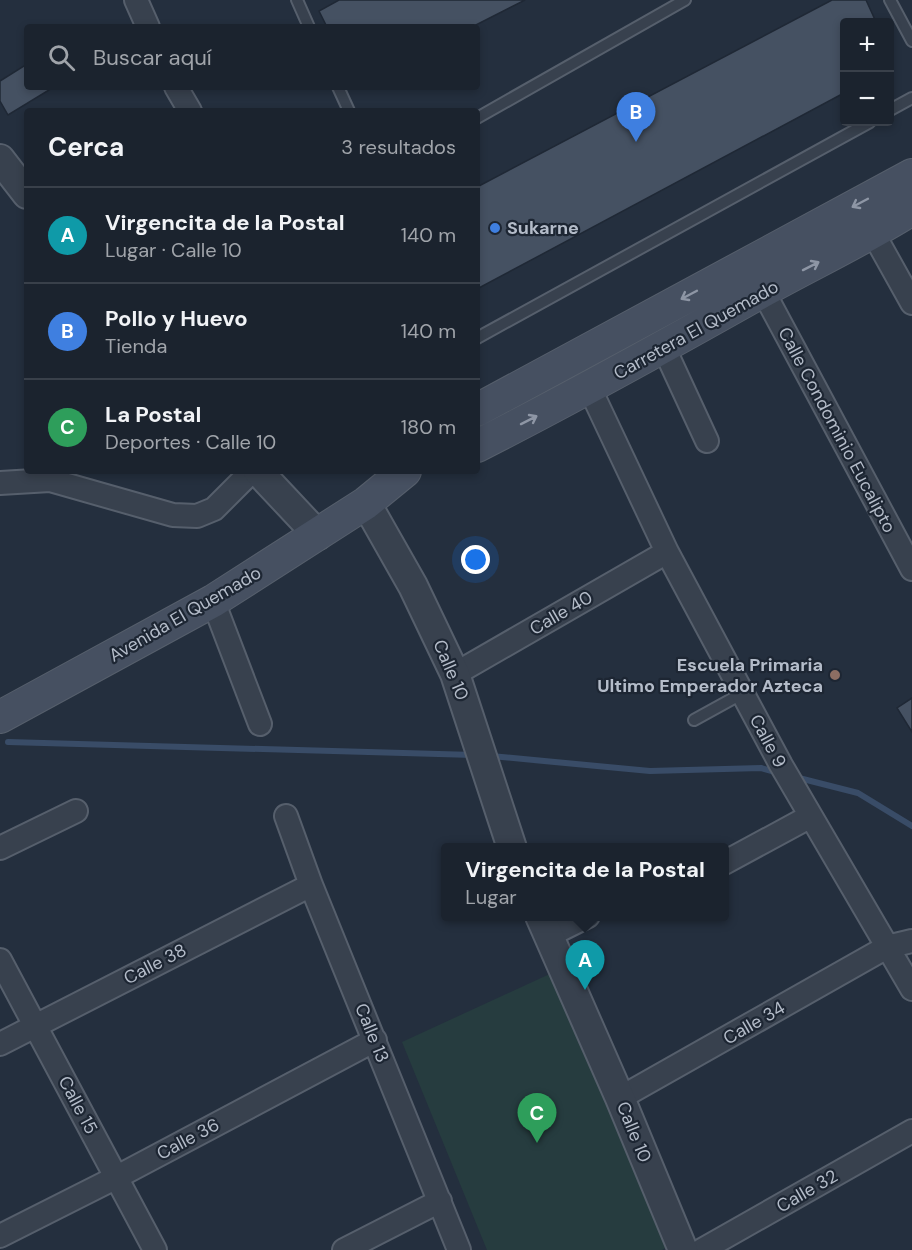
<!DOCTYPE html>
<html lang="es">
<meta charset="utf-8">
<style>
:root{--surface:#1b232e;--page:#282f3a;--text:#f1f3f6;--muted:#a0a4aa;--line:#39404a;--accent:#d93025}
body{margin:0;font-family:"DM Sans",sans-serif;background:var(--page);color:var(--text)}
.controls{position:absolute;right:18px;top:18px;display:grid;overflow:hidden;border-radius:6px;box-shadow:0 3px 9px #0003}
.controls button{width:54px;height:54px;display:grid;place-items:center;padding:0;border:0;border-bottom:2px solid var(--line);background:var(--surface);color:var(--text);font:30px sans-serif}
.you{position:absolute;left:476px;top:560px;width:21px;height:21px;margin:-15px;border:4px solid #fff;border-radius:50%;background:#1a73e8;box-shadow:0 0 0 9px #1a73e833}
.badge{display:grid;place-items:center;width:39px;height:39px;border-radius:50%;background:var(--accent);color:#fff;font-size:20px;font-weight:700}
.pin{position:absolute;translate:-50% -50px;filter:drop-shadow(0 2px 3px #0008)}
.pin::after{content:'';position:absolute;top:32px;width:21px;height:18px;background:inherit;clip-path:polygon(0 0,100% 0,50% 100%)}
.popup{position:absolute;left:441px;top:843px;width:288px;height:78px;box-sizing:border-box;display:grid;place-content:center;border-radius:6px;background:var(--surface);filter:drop-shadow(0 2px 4px #0005);font-size:20px;white-space:nowrap;color:var(--muted)}
.popup b{font-size:22px;color:var(--text)}
.popup::after{content:'';position:absolute;left:50%;top:100%;margin-left:-12px;border:12px solid transparent;border-top-color:var(--surface)}
.list{margin:0;padding:0;list-style:none}
h2{display:flex;justify-content:space-between;align-items:center;height:78px;margin:0;padding:0 24px;font-size:26px}
h2 small{font-size:20px;font-weight:400;color:var(--muted)}
.list li{display:grid;grid-template-columns:39px 1fr auto;gap:18px;align-items:center;box-sizing:border-box;height:96px;padding:0 24px;border-top:2px solid var(--line)}
.list b{display:block;font-size:22px;white-space:nowrap}
.list p{margin:0;font-size:20px;white-space:nowrap;color:var(--muted)}
.list em{font-size:20px;font-style:normal;color:var(--muted)}
.icon{flex:none;width:33px;height:33px;fill:none;stroke:currentColor;stroke-width:2;stroke-linecap:round;stroke-linejoin:round}
.map{position:relative;flex:none;width:912px;height:1250px;overflow:hidden}
.search{position:absolute;background:var(--surface);box-shadow:0 3px 9px #0003;left:24px;top:24px;width:456px;height:66px;display:flex;align-items:center;gap:15px;box-sizing:border-box;padding:0 21px;border-radius:6px;color:var(--muted);font-size:22px}
.panel{position:absolute;background:var(--surface);box-shadow:0 3px 9px #0003;left:24px;top:108px;width:456px;height:366px;border-radius:6px}
.map>svg:first-child{display:block}
</style>
<div class="map">
<svg width="912" height="1250" viewBox="0 0 912 1250">
<rect width="100%" height="100%" fill="#242f3e"/>
<path fill="#263c3f" d="M 554,972 L 675,1243 L 662,1250 L 487,1250 L 402,1042 Z"/>
<g fill="none" stroke-linecap="round" stroke-linejoin="round">
<path stroke="#394c67" stroke-width="6" d="M 8,742 L 474,755
M 491,756 L 650,771 L 761,768 L 779,773
M 795,777 L 858,793 L 912,826"/>
</g>
<path fill="#455162" stroke="#1f2835" stroke-width="1.5" d="M 339,0 L 525,0 L 472,27 L 327,27 L 319,11 Z
M 832,0 L 866,0 L 876,22 L 844,22 L 844,93 L 477,289 L 477,187 Z
M 27,64 L 27,87 L 54,87 L 8,115 L 0,101 L 0,81 Z
M 912,698 L 912,732 L 897,708 Z"/>
<g fill="none" stroke-linecap="round" stroke-linejoin="round">
<g stroke="#565f6c" stroke-width="14">
<path id="service" d="M 297,0 L 309,27
M 890,0 L 912,41
M 338,87 L 349,111
M 890,110 L 912,98
M 477,118 L 685,0
M 477,338 L 870,122
M 694,720 L 743,693"/>
</g>
<g stroke="#565f6c" stroke-width="26">
<path id="minor" d="M 136,0 L 148,27
M 176,87 L 190,111
M 873,233 L 912,303
M 763,291 L 912,569
M 664,348 L 707,441
M 590,389 L 667,552 L 781,765 L 912,989
M 0,483 L 50,480 L 173,515 L 197,516 L 214,509 L 252,471
M 213,601 L 260,724
M 455,674 L 667,552
M 286,816 L 311,885 L 459,1250
M 0,848 L 76,811
M 724,863 L 809,817
M 548,936 L 588,916
M 0,960 L 155,1250
M 0,1044 L 311,885
M 620,1098 L 887,947 L 912,941
M 0,1236 L 117,1177 L 375,1040
M 344,1250 L 440,1201
M 702,1250 L 912,1131"/>
</g>
<g stroke="#565f6c" stroke-width="32">
<path id="tertiary" d="M 0,159 L 27,194
M 258,471 L 318,535
M 366,503 L 413,586 L 455,674 L 512,848
M 540,916 L 620,1098 L 683,1250"/>
</g>
<g stroke="#565f6c" stroke-width="34">
<path id="secondary" d="M 477,410 L 912,175
M 477,446 C 574,397 667,345 761,292 C 811,264 863,240 912,209
M 0,717 L 213,601 L 366,503 L 405,471"/>
</g>
<use href="#service" stroke="#38414e" stroke-width="10"/>
<use href="#minor" stroke="#38414e" stroke-width="22"/>
<use href="#tertiary" stroke="#38414e" stroke-width="28"/>
<use href="#secondary" stroke="#465061" stroke-width="32"/>
</g>
<defs><path id="oneway-shaft" d="M-6 0H5M1.5-3L5.5 0L1.5 3" fill="none" stroke-width="1.6" stroke-linecap="round" stroke-linejoin="round" transform="scale(1.5)"/></defs>
<g stroke="#8e96a5">
<use href="#oneway-shaft" transform="translate(860 203) rotate(152)"/>
<use href="#oneway-shaft" transform="translate(811 266) rotate(-27)"/>
<use href="#oneway-shaft" transform="translate(689 295) rotate(152)"/>
<use href="#oneway-shaft" transform="translate(529 420) rotate(-27)"/>
</g>
<circle fill="#3f7fe0" stroke="#1d2633" stroke-width="2" cx="495" cy="228" r="6"/>
<circle fill="#8d6e63" stroke="#1d2633" stroke-width="2" cx="835" cy="675" r="6"/>
<g text-anchor="middle" stroke-width="4.5" stroke-linejoin="round" paint-order="stroke">
<g font-size="18" font-weight="bold" fill="#b4bcc9" stroke="#1d2633" text-anchor="start">
<text x="507" y="234">Sukarne</text>
<text x="823" y="671" text-anchor="end">Escuela Primaria<tspan x="823" dy="21">Ultimo Emperador Azteca</tspan></text>
</g>
<g font-size="18" fill="#b4bcc9" stroke="#1d2633">
<text transform="translate(696 330) rotate(-29)" y="6">Carretera El Quemado</text>
<text transform="translate(837 430) rotate(62)" y="6">Calle Condominio Eucalipto</text>
<text transform="translate(561 613) rotate(-30)" y="6">Calle 40</text>
<text transform="translate(185 614) rotate(-30)" y="6">Avenida El Quemado</text>
<text transform="translate(451 670) rotate(67)" y="6">Calle 10</text>
<text transform="translate(768 741) rotate(62)" y="6">Calle 9</text>
<text transform="translate(155 964) rotate(-27)" y="6">Calle 38</text>
<text transform="translate(754 1023) rotate(-30)" y="6">Calle 34</text>
<text transform="translate(372 1033) rotate(68)" y="6">Calle 13</text>
<text transform="translate(78 1105) rotate(62)" y="6">Calle 15</text>
<text transform="translate(634 1132) rotate(68)" y="6">Calle 10</text>
<text transform="translate(188 1139) rotate(-28)" y="6">Calle 36</text>
<text transform="translate(807 1191) rotate(-30)" y="6">Calle 32</text>
</g>
</g>
</svg>
<div class="controls">
<button>+</button>
<button>−</button>
</div>
<div class="you"></div>
<div class="pin badge" style="left:585px;top:990px;background:#0f9aa8">A</div>
<div class="popup"><b>Virgencita de la Postal</b>Lugar</div>
<div class="pin badge" style="left:636px;top:142px;background:#3f7fe0">B</div>
<div class="pin badge" style="left:537px;top:1143px;background:#2e9e5b">C</div>
<div class="search"><svg class="icon" aria-label="search" viewBox="0 0 24 24"><circle cx="10" cy="10" r="6"/><path d="M15 15l6 6"/></svg>Buscar aquí</div>
<section class="panel">
<h2>Cerca<small>3 resultados</small></h2>
<ul class="list">
<li><span class="badge" style="background:#0f9aa8">A</span><div><b>Virgencita de la Postal</b><p>Lugar · Calle 10</p></div><em>140 m</em></li>
<li><span class="badge" style="background:#3f7fe0">B</span><div><b>Pollo y Huevo</b><p>Tienda</p></div><em>140 m</em></li>
<li><span class="badge" style="background:#2e9e5b">C</span><div><b>La Postal</b><p>Deportes · Calle 10</p></div><em>180 m</em></li>
</ul>
</section>
</div>
